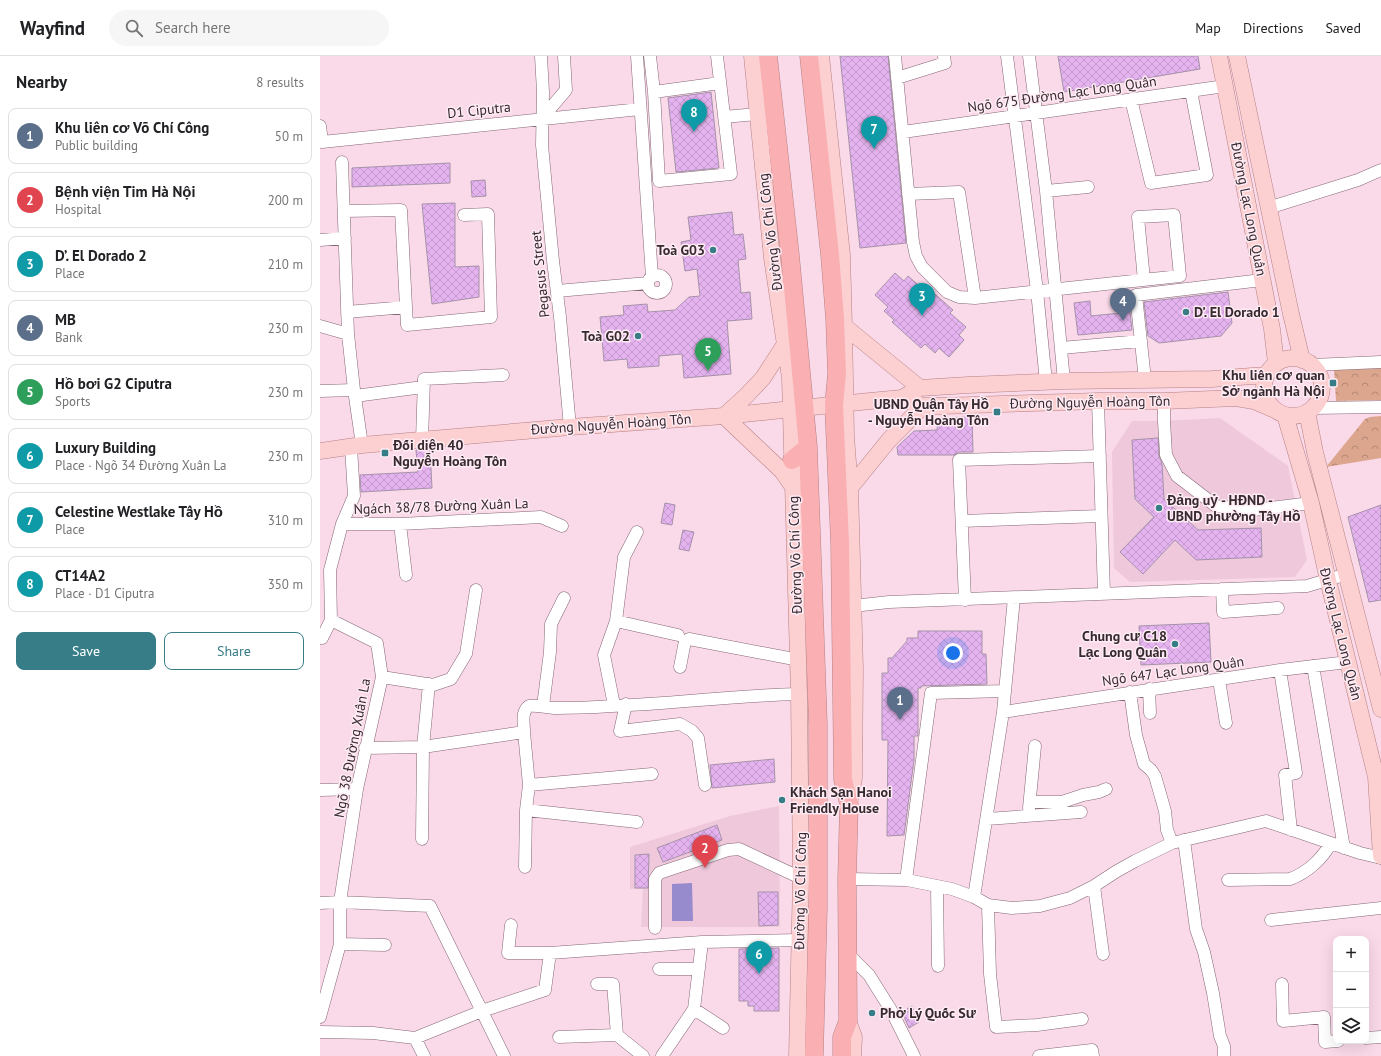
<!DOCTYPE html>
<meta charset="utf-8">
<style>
:root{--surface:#fff;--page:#f6f6f6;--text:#202124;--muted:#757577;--line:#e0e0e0;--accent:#367d87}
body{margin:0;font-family:"PT Sans",sans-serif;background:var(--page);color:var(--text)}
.controls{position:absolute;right:12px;bottom:12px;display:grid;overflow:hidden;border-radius:8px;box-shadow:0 4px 16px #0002}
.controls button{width:36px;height:36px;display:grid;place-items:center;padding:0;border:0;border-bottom:1px solid var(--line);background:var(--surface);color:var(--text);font:20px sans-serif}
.you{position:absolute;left:633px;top:597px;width:14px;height:14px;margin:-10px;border:3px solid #fff;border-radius:50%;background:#1a73e8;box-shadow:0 0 0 6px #1a73e833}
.badge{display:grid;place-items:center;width:26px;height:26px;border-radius:50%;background:var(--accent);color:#fff;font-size:13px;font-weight:700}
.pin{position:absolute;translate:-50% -33px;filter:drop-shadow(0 1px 2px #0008)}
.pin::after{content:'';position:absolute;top:21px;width:14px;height:12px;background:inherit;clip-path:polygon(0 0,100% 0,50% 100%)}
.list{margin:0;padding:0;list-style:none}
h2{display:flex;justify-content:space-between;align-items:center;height:52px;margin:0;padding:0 16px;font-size:17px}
h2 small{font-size:13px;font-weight:400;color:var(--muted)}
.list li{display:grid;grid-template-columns:26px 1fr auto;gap:12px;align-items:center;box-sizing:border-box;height:56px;margin:0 8px 8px;padding:0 8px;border:1px solid var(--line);border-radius:8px}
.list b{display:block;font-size:15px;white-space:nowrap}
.list p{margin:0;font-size:13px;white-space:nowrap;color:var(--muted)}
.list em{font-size:13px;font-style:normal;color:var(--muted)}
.actions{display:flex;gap:8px;padding:12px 16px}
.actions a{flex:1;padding:9px 0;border:1px solid var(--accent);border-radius:8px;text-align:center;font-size:14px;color:var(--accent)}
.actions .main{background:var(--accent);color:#fff}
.icon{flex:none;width:22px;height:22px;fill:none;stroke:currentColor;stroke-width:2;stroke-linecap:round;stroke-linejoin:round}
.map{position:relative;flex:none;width:1061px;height:1000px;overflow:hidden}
header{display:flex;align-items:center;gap:24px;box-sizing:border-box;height:56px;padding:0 20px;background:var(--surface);border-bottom:1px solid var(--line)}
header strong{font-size:19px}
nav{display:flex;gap:22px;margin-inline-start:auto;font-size:14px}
.search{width:280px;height:36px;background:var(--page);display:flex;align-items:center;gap:10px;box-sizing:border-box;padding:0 14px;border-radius:22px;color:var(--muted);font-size:15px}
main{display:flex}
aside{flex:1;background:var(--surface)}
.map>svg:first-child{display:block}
</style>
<header>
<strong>Wayfind</strong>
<div class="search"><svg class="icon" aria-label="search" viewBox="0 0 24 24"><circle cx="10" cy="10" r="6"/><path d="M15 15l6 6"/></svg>Search here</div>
<nav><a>Map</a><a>Directions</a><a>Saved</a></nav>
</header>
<main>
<aside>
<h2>Nearby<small>8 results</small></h2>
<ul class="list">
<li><span class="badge" style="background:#5c6f8a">1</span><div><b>Khu liên cơ Võ Chí Công</b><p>Public building</p></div><em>50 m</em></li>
<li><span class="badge" style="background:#e0444e">2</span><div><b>Bệnh viện Tim Hà Nội</b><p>Hospital</p></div><em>200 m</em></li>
<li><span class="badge" style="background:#0f9aa8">3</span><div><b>D’. El Dorado 2</b><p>Place</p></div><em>210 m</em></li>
<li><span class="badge" style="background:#5c6f8a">4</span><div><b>MB</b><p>Bank</p></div><em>230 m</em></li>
<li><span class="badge" style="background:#2e9e5b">5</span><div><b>Hồ bơi G2 Ciputra</b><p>Sports</p></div><em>230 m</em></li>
<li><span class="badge" style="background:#0f9aa8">6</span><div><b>Luxury Building</b><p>Place · Ngõ 34 Đường Xuân La</p></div><em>230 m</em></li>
<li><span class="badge" style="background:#0f9aa8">7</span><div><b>Celestine Westlake Tây Hồ</b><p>Place</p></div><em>310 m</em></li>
<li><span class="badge" style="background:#0f9aa8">8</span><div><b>CT14A2</b><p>Place · D1 Ciputra</p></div><em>350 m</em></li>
</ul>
<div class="actions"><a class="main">Save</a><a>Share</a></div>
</aside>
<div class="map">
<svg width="1061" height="1000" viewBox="0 0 1061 1000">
<defs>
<pattern id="park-crowns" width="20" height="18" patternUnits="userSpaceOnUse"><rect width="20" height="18" fill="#dca68e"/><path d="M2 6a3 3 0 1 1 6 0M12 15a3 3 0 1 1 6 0" fill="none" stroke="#b38774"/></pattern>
<pattern id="building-cross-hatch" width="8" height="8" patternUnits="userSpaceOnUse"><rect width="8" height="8" fill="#e5b4f0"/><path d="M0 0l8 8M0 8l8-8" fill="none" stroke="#c59bce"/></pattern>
</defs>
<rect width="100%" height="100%" fill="#fad9e9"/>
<path fill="#efc8db" d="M 900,362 L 968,410 L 987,504 L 975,521 L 810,526 L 794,512 L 792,396 L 812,365 L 844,365 Z
M 459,750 L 460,871 L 321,871 L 323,833 L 310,833 L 310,791 L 410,760 Z"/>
<path fill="url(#park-crowns)" d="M 1061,310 L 1061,344 L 1016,345 L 1014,313 Z
M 1061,360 L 1061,402 L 1006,411 L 1045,363 L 1050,361 Z"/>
<path fill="#978bcd" d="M 372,827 L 373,865 L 352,865 L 352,828 Z"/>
<path fill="url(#building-cross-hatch)" stroke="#a592aa" d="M 520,0 L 568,0 L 586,187 L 540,192 Z
M 738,0 L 878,0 L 880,13 L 744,36 Z
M 391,36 L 399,112 L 356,116 L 348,42 Z
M 130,107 L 130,127 L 32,131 L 32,112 Z
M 165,124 L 166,140 L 152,141 L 151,125 Z
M 135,147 L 135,211 L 159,210 L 159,241 L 112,248 L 102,148 Z
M 412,156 L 414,179 L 423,178 L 426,203 L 418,204 L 421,237 L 430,236 L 432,263 L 407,265 L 411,318 L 364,322 L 362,298 L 339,300 L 339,310 L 308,312 L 307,303 L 284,305 L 280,261 L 304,259 L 303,250 L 327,248 L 328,256 L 355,254 L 369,241 L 380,240 L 377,213 L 365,215 L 361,186 L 371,184 L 368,161 Z
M 575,217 L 584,225 L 588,220 L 605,235 L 608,232 L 633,254 L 630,257 L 646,271 L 639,279 L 644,284 L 629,301 L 619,292 L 615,297 L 605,288 L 601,292 L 572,266 L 574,264 L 564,255 L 568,251 L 555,239 Z
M 908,236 L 912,267 L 901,280 L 839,287 L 828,280 L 824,246 Z
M 770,245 L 771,260 L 810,256 L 812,274 L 758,279 L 754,247 Z
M 652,361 L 653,396 L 639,396 L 634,399 L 578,399 L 577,391 L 594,375 L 617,374 L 618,362 Z
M 838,382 L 839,400 L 842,408 L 844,443 L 878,474 L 941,472 L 942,501 L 876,504 L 855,484 L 823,518 L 800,496 L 834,461 L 815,443 L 812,384 Z
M 110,393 L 112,432 L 41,436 L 40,419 L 98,416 L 96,394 Z
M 345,447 L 355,449 L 352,469 L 341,467 Z
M 1061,449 L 1061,544 L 1049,546 L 1028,461 Z
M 363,474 L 374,476 L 369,495 L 359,493 Z
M 889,567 L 891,606 L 821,609 L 819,570 Z
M 598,575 L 662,575 L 662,598 L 666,598 L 667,628 L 601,630 L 601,632 L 598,632 L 598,680 L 594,680 L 594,704 L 584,779 L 567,780 L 568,684 L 562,684 L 562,617 L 568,617 L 568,602 L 572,602 L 587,585 L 587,582 L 598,582 Z
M 454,703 L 455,726 L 392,732 L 390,709 Z
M 397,769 L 402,784 L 343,806 L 337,792 Z
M 329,798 L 328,832 L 315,832 L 315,799 Z
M 438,836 L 458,836 L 458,869 L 439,870 Z
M 459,892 L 459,955 L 434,955 L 434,950 L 428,950 L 428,945 L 419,945 L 419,893 Z
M 592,950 L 599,966 L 589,972 L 582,956 Z"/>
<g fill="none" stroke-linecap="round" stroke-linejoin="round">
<g stroke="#846775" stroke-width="13">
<path id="minor" d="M 221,0 L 223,36 L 222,89 L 233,205 L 240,261 L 250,371
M 317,0 L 332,221
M 330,0 L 334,36 L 339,125 L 411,118 L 397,0
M 575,0 L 593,186 L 596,200 L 602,211 L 627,236 L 639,241 L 655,242 L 860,220 L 854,159 L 818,161 L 824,224
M 687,0 L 717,235 L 726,326
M 709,0 L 726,135 L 744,325
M 577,22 L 625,7 L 624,0
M 334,36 L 400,27
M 811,43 L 831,127 L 887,119 L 871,35
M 404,61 L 437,58
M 222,62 L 246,34 L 244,0
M 0,70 L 2,86 L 320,53
M 583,76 L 905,30
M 22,106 L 28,278
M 726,135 L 768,131
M 588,138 L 639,136 L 655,242
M 948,152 L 1038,124 L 1061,114
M 24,155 L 81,154 L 86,251 L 27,256
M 0,184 L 25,182
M328 228a9 9 0 1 1 18 0a9 9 0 1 1-18 0Z
M 237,235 L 328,227
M 86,251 L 87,269 L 171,261 L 168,158 L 144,159
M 0,270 L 28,278 L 34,334 L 42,389
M 741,292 L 821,285
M 992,309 L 1061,306
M 825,324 L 816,239 L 942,224
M 0,335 L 34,334
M 35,340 L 103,331
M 778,345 L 784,538
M 844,345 L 844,365 L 846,399 L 857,420 L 896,450 L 934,454 L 991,447
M 992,352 L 1061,351
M 102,384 L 104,323 L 183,319
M 642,465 L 781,460
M 22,468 L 80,468 L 221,461 L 242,470
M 80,468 L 86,519
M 902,533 L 903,556 L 958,552
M 645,544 L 639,404 L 780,400
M 533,550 L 569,546 L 987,530 L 1027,518
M 296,565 L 358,579
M 0,582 L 2,582 L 11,564
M 993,610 L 1024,792
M 360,611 L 365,585 L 369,583 L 479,604
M 960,614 L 976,717 L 965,719 L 971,774
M 62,621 L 113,629 L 131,623 L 146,598 L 156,534
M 899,624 L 906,667
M 829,633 L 830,657
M 810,636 L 816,679 L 824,708 L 831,714 L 835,720 L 845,755 L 847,774 L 852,787
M 306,648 L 300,675 L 360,668 L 372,675 L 378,682 L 385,729
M 294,649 L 284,599 L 296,565 L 304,501 L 317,476
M 223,650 L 230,596 L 231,568 L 244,542
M 683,656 L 960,614 L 1028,606
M 204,676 L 209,729 L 206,754 L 205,811
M 45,692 L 103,691 L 204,676 C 204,666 201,656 209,650 C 218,649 227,652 237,652 C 318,652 398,640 479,638
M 209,729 L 332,718
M 0,734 L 37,733
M 710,746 L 742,746 L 763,739 L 779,736 L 786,733
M 709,752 L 715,690
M 206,754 L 317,766
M 667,763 L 761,756
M 102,783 L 103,691 L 109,628
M 864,784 L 876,873 L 884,896 L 893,937 L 900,980 L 904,990 L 904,1000
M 527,823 L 587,824 L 632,833 L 654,841 L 668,849 L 692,852 L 720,850 L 750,842 L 774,830 L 797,815 L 815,805 L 852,787 L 946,765 L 1040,797 L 1061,802
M 586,824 L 611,637 L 685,635
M 908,824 L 970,823 C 987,817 1002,803 1011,787
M 617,830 L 618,910
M 774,830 L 783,898
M 654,841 L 683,656 L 694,542
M 0,847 L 20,846 L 110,850 L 184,1000
M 668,849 L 670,918 L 676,971 L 717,969 L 762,963
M 951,864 L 1061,852
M 191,869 L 188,897 L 230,897
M 335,872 L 335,823 L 339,817 L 408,794 L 419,793 L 481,822
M 20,888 L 65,889
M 527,897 L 549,919 L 571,954 L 594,1000
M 339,913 L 379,913
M 277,928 L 293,928 L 297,979 L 323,1000
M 962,928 L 963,965 L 1004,961 L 1005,986 L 1018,985
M 374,953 L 403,972
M 0,961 L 20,888 L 20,846 L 37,733 L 62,621 L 57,587 L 11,564 L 10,514 L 22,468 L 34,440 L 31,391
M 0,976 L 53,977 L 95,982 L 162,955 L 225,934 L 230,897 L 382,886
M 239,981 L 297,979
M 95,982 L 104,1000
M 1046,982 L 1061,981
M 342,1000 L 374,953 L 382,886 L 480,884
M 719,1000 L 772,994 L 773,1000"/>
</g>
<g stroke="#b58185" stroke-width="17">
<path id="major" d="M 432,0 L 452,202 L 470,322 L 479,638 L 481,822 L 477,1000
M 501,0 L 522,199 L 524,270 L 526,381 L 530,432 L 535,613 L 534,722 L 529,748
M 899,0 L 952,273 L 956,307
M 917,0 L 971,258 L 982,304
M 524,270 L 600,332
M944 331a29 29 0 1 1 58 0a29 29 0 1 1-58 0Z
M 582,342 L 603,350 L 621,350 L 778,345 L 844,345 L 916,342 L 934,345 L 957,355
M 987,356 L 995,396 L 1061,653
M 965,359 L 991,447 L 1008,524 L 1056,721 L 1061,800
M 404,360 L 462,415 L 473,431
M 404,360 L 426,340 L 443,322 L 465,288
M 0,395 L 42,389 L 250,371 L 404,360 L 550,345 L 582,342 L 600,332 L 648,329 L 744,325 L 892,323 L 946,319
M 530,432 L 569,384 L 603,350
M 528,965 L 534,981 L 533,1000"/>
</g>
<g stroke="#b58185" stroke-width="19">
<path id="highway" d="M 448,0 L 470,199 L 488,391 L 498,668 L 498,852 L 494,1000
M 489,0 L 510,199 L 515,263 L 517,318 L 514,349 L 520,487 L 523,724 L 529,748 L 527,823 L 528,965 L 522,981 L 522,1000
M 472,404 L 488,391"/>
</g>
<use href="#minor" stroke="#fff" stroke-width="12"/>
<use href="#major" stroke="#fcd0d1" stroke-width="16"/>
<use href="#highway" stroke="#fab0b3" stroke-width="18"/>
</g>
<g fill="#367d87" stroke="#ffebf4" stroke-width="1.5">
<circle cx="393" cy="194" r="4"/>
<circle cx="866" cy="256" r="4"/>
<circle cx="318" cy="280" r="4"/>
<rect x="1009" y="323" width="8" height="8" rx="2"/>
<rect x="673" y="352" width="8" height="8" rx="2"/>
<rect x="61" y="393" width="8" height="8" rx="2"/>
<circle cx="839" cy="452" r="4"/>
<circle cx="855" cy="588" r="4"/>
<circle cx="462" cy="744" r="4"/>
<circle cx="552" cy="957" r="4"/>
</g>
<g text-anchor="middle" stroke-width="3" stroke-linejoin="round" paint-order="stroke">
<g font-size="14" fill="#362a2f" stroke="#ffebf4">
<text transform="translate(742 38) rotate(-8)" y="5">Ngõ 675 Đường Lạc Long Quân</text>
<text transform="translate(159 54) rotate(-6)" y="5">D1 Ciputra</text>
<text transform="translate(929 153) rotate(79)" y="5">Đường Lạc Long Quân</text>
<text transform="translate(450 176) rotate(-97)" y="5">Đường Võ Chí Công</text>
<text transform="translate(220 218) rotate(-96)" y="5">Pegasus Street</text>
<text transform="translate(770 346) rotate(-1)" y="5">Đường Nguyễn Hoàng Tôn</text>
<text transform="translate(291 368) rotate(-4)" y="5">Đường Nguyễn Hoàng Tôn</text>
<text transform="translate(121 450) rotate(-2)" y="5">Ngách 38/78 Đường Xuân La</text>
<text transform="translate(475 499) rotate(-92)" y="5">Đường Võ Chí Công</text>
<text transform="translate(1021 578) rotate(76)" y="5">Đường Lạc Long Quân</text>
<text transform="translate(853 615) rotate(-8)" y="5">Ngõ 647 Lạc Long Quân</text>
<text transform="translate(32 692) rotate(-79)" y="5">Ngõ 38 Đường Xuân La</text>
<text transform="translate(480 835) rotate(-89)" y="5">Đường Võ Chí Công</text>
</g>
<g font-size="14" font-weight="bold" fill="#362a2f" stroke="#ffebf4" text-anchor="end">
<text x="385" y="199">Toà G03</text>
<text x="874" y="261" text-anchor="start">D’. El Dorado 1</text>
<text x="310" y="285">Toà G02</text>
<text x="1005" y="324">Khu liên cơ quan<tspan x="1005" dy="16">Sở ngành Hà Nội</tspan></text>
<text x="669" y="353">UBND Quận Tây Hồ<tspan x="669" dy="16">- Nguyễn Hoàng Tôn</tspan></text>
<text x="73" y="394" text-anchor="start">Đối diện 40<tspan x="73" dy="16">Nguyễn Hoàng Tôn</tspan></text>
<text x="847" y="449" text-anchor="start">Đảng uỷ - HĐND -<tspan x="847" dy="16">UBND phường Tây Hồ</tspan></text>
<text x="847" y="585">Chung cư C18<tspan x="847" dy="16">Lạc Long Quân</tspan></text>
<text x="470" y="741" text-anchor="start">Khách Sạn Hanoi<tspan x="470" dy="16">Friendly House</tspan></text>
<text x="560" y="962" text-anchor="start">Phở Lý Quốc Sư</text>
</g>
</g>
</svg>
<div class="controls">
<button>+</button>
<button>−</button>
<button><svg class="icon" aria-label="layers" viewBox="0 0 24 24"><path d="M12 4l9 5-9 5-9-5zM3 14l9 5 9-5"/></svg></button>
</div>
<div class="you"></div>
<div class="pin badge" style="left:580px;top:664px;background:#5c6f8a">1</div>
<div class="pin badge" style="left:385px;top:812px;background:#e0444e">2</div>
<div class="pin badge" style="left:602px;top:260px;background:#0f9aa8">3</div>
<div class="pin badge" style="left:803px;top:265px;background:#5c6f8a">4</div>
<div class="pin badge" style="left:388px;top:315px;background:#2e9e5b">5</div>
<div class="pin badge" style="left:439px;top:918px;background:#0f9aa8">6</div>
<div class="pin badge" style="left:554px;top:93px;background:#0f9aa8">7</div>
<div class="pin badge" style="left:374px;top:76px;background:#0f9aa8">8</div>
</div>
</main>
